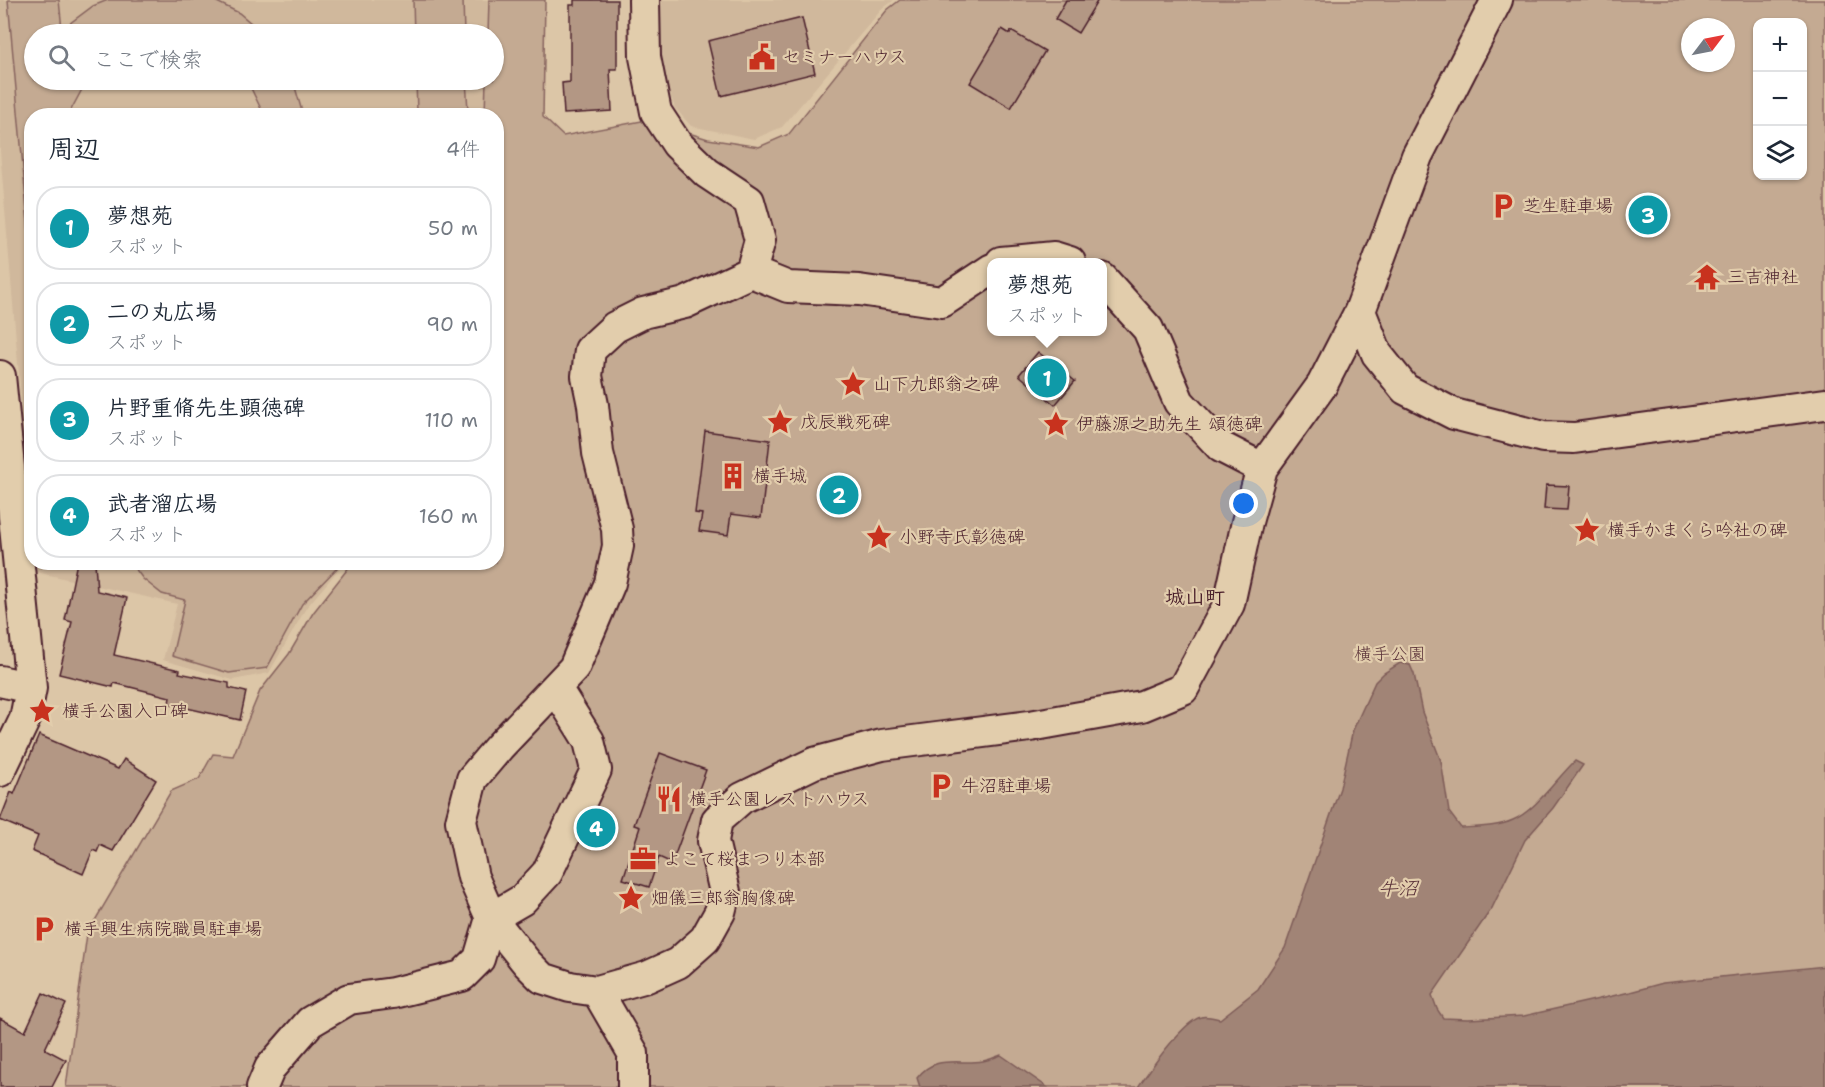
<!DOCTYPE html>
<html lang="ja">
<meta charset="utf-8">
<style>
:root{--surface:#fff;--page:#f2f2f3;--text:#1f2937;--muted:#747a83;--line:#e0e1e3;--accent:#d93025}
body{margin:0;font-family:"Shantell Sans","Klee One",sans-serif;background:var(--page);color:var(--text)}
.controls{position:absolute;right:18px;top:18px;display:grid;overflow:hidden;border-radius:12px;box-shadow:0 2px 4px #0004}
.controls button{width:54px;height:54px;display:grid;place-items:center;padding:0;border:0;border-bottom:2px solid var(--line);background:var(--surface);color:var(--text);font:30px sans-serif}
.compass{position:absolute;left:1681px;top:18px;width:54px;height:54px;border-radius:50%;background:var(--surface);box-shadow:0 2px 4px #0004;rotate:58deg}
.you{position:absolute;left:1244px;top:504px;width:21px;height:21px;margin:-15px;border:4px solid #fff;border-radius:50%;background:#1a73e8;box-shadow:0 0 0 9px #1a73e833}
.badge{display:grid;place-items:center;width:39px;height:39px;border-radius:50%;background:var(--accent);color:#fff;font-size:20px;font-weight:700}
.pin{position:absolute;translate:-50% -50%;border:3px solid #fff;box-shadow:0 2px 6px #0006}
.popup{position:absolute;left:987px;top:258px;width:120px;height:78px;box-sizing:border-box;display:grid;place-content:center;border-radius:12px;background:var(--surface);filter:drop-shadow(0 2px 4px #0005);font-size:20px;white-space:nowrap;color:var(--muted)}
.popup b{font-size:22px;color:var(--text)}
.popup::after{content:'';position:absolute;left:50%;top:100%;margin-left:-12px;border:12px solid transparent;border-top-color:var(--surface)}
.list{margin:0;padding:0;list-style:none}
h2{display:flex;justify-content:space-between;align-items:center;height:78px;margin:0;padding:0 24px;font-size:26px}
h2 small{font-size:20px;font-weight:400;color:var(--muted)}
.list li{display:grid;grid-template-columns:39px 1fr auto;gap:18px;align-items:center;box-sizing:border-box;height:84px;margin:0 12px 12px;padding:0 12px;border:2px solid var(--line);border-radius:24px}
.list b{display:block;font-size:22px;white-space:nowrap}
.list p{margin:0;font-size:20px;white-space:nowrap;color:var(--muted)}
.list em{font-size:20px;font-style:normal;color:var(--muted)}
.icon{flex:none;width:33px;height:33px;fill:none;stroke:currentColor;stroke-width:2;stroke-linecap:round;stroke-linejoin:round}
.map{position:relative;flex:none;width:1825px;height:1087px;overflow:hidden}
.search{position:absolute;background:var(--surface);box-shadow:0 2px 4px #0004;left:24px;top:24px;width:480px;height:66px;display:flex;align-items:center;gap:15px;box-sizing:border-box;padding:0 21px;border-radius:33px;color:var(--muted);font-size:22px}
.panel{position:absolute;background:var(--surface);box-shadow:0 2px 4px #0004;left:24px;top:108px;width:480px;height:462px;border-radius:24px}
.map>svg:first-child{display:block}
</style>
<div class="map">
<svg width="1825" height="1087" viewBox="0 0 1825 1087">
<rect width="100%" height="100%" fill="#dcc6a7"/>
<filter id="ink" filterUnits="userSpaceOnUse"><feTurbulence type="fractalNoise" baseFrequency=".0167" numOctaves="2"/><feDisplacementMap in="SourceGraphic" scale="12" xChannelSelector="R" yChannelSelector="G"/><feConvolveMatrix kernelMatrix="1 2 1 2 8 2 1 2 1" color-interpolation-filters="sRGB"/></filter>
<g filter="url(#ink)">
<path fill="#d0b89c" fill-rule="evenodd" d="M 0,0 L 497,0 L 496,116 L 32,116 L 31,516 L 0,151 ZM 34,34 L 494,34 L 494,80 L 34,80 Z
M 662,0 L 894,0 L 882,9 L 782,127 L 754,139 L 691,126 L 675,108 L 667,86 L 662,54 L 659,22 Z
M 36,563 L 341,563 L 340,568 L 306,608 L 269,673 L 233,680 L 163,660 L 177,604 L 36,572 Z"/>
<path fill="#c4aa92" stroke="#87645e" stroke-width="1.5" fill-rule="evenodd" d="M 8,0 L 59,0 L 62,29 L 93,6 L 108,0 L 213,0 L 239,13 L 264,34 L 34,34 L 34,80 L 87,80 L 71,110 L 71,115 L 32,116 L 31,256 Z
M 413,0 L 463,0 L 464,34 L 414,34 Z
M 489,0 L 545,0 L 543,117 L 563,136 L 647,120 L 708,139 L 759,147 L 789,134 L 887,10 L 900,0 L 1825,0 L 1825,1087 L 66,1087 L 87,934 L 171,791 L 199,779 L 213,754 L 233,756 L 260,691 L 289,654 L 313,613 L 350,566 L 350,563 L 496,562 L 496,116 L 485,115 L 486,80 L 494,80 L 494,34 L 488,34 ZM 1758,22 L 1802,22 L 1802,176 L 1758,176 ZM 1690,27 L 1726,27 L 1726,63 L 1690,63 ZM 992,262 L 1102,262 L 1102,332 L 992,332 Z
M 247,80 L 293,80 L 303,115 L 264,115 Z
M 416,80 L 466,80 L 468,110 L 417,112 Z
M 131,563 L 338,563 L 338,567 L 302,604 L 267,668 L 229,673 L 172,656 L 185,600 L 162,594 L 143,579 Z"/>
<path fill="#a18476" stroke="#7e5c58" stroke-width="1.5" d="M 1400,663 L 1410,665 L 1414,674 L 1422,712 L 1441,761 L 1449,812 L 1461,828 C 1478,827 1498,827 1513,820 C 1536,810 1557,778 1575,761 L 1583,765 L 1553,808 L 1525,840 L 1492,908 L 1432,995 L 1437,1009 L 1443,1018 L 1468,1019 L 1524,1016 L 1630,992 L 1663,983 L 1825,966 L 1825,1087 L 1138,1087 C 1149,1071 1183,1021 1201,1017 C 1206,1015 1215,1018 1220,1019 L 1258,989 L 1285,948 L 1340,788 L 1353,730 L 1375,682 L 1384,673 Z
M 1001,1055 L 1047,1087 L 920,1087 L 917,1078 C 935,1054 957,1065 983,1061 C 989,1060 995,1057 1001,1055 Z"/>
<path fill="#b39784" stroke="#4a1f2b" stroke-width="1.5" d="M 574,0 L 617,0 L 617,69 L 610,69 L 612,111 L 564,114 L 562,83 L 570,82 L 570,5 L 574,5 Z
M 1066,0 L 1098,0 L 1078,33 L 1055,19 Z
M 802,18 L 815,73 L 721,96 L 708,41 Z
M 1002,29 L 1010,34 L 1011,31 L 1045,51 L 1011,108 L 970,83 Z
M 1038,352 L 1075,381 L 1055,405 L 1019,375 Z
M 705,431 L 770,440 L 761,518 L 731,514 L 728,535 L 699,531 L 702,514 L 695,513 Z
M 1546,485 L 1569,486 L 1567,510 L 1544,509 Z
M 77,562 L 95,562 L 97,591 L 127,598 L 114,655 L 180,670 L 179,673 L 229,683 L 229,688 L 246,692 L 240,720 L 169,704 L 170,697 L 114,683 L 113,687 L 59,674 L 72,622 L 65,620 Z
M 39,735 L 118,769 L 124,759 L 156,780 L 113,851 L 100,845 L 97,852 L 93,850 L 83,874 L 32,851 L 38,836 L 0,820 L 11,792 L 14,794 Z
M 660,753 L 706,770 L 672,863 L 659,857 L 649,887 L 623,879 L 640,827 L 634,825 Z
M 43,993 L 66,1004 L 45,1049 L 66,1060 L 52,1087 L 0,1087 L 0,1018 L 25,1032 Z"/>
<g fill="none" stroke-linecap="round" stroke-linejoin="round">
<g stroke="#4a1f2b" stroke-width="34">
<path id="minor" d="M 644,0 L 645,57 L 656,112 L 677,144 L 707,173 L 749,201 L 760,240 L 751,272
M 1001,262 L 1054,257 L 1070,262
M 992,269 L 942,302 L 859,290 L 788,287 L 751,272 L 685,303 L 643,313 L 615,327 L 590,350 L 587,376 L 593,405 L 598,453 L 617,529 L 618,546 L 610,583 L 574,668 L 499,747 L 472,779 L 461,821 L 473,877 L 491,918 L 527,963 L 542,978 L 570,987 L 597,991 L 647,977 L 678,963 L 705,939 L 720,912 L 725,892 L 713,841 L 717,820 L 742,798 L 814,763 L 882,745 L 1030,726 L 1142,706 L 1183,689 L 1229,604 L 1247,522 L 1262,468 L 1322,385 L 1360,311 L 1417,156 L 1497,0
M 1102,278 L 1148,329 L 1179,402 L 1221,447 L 1262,468
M 1360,311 L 1377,354 L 1405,389 L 1454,414 L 1543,437 L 1574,438 L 1825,404
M 0,376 L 31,688 L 25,719 L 0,771
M 0,681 L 31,688
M 597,991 L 633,1053 L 633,1087
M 262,1087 L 270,1068 L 310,1022 L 349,999 L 393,993 L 462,976 L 479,959 L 491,918 L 522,900 L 547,873 L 596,770 L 589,741 L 556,688"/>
</g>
<use href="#minor" stroke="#e2cdac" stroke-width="30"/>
</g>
</g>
<defs>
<g id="civic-bare" transform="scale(2.07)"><path d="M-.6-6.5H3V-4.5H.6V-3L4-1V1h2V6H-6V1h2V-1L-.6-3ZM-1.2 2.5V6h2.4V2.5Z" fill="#c8321e" stroke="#e2cdac" stroke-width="2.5" paint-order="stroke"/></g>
<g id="parking-bare" transform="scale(2.07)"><path d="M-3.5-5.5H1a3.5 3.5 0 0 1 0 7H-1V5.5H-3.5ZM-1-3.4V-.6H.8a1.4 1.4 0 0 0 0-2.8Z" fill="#c8321e" stroke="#e2cdac" stroke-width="2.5" paint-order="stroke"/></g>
<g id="temple-bare" transform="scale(2.07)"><path d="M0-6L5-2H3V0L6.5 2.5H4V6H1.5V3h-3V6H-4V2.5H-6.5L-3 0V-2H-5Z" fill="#c8321e" stroke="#e2cdac" stroke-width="2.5" paint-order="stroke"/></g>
<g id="sight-bare" transform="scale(2.07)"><path d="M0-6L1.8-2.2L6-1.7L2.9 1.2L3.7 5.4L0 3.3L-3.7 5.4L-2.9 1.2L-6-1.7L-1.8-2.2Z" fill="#c8321e" stroke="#e2cdac" stroke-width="2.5" paint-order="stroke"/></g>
<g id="building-bare" transform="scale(2.07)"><path d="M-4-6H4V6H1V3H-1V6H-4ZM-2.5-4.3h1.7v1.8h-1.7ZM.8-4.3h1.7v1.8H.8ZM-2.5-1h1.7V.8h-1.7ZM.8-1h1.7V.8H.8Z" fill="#c8321e" stroke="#e2cdac" stroke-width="2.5" paint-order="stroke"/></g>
<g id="restaurant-bare" transform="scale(2.07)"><path d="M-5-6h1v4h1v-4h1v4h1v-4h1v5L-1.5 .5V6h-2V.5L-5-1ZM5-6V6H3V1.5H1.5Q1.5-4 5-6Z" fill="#c8321e" stroke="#e2cdac" stroke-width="2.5" paint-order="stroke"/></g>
<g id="office-bare" transform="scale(2.07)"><path d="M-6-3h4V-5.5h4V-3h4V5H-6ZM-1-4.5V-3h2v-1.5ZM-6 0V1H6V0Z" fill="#c8321e" stroke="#e2cdac" stroke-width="2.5" paint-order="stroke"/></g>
</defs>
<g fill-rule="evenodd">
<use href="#civic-bare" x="762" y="57"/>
<use href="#parking-bare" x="1503" y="206"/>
<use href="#temple-bare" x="1707" y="277"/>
<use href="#sight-bare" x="853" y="384"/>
<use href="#sight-bare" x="780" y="422"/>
<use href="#sight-bare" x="1056" y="424"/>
<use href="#building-bare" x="733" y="476"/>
<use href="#sight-bare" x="1587" y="530"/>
<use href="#sight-bare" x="879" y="537"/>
<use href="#sight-bare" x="42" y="711"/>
<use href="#parking-bare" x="941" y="786"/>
<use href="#restaurant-bare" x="669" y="799"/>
<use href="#office-bare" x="643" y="859"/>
<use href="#sight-bare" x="631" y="898"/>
<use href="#parking-bare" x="44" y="929"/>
</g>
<g text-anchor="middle" stroke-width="4.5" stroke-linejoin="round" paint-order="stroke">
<g font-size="18" fill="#4a1f2b" stroke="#e2cdac" text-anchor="start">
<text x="782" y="63">セミナーハウス</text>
<text x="1523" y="212">芝生駐車場</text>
<text x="1727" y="283">三吉神社</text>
<text x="873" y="390">山下九郎翁之碑</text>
<text x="800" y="428">戊辰戦死碑</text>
<text x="1076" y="430">伊藤源之助先生 頌徳碑</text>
<text x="753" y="482">横手城</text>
<text x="1607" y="536">横手かまくら吟社の碑</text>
<text x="899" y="543">小野寺氏彰徳碑</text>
<text x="62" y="717">横手公園入口碑</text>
<text x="961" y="792">牛沼駐車場</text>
<text x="689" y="805">横手公園レストハウス</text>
<text x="663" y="865">よこて桜まつり本部</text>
<text x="651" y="904">畑儀三郎翁胸像碑</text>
<text x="64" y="935">横手興生病院職員駐車場</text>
</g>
<g font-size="18" fill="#5c343a" stroke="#e2cdac">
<text x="1390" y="660">横手公園</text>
</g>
<g font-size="20" font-weight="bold" fill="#4a1f2b" stroke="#e2cdac">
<text x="1195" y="604">城山町</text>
</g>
<g font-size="20" font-style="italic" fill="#5b333a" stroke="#e2cdac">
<text x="1398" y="895">牛沼</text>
</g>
</g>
</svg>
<div class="controls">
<button>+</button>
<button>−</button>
<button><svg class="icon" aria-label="layers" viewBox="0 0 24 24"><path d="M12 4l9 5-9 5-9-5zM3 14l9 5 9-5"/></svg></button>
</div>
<svg class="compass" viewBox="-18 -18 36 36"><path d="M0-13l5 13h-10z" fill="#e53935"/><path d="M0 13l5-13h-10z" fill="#747a83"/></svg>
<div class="you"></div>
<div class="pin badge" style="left:1047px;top:378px;background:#0f9aa8">1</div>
<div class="popup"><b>夢想苑</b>スポット</div>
<div class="pin badge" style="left:839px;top:495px;background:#0f9aa8">2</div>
<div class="pin badge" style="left:1648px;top:215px;background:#0f9aa8">3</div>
<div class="pin badge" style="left:596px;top:828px;background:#0f9aa8">4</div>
<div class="search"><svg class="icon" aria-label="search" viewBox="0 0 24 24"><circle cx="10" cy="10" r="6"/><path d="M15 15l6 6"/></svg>ここで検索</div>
<section class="panel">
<h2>周辺<small>4件</small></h2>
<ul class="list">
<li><span class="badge" style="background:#0f9aa8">1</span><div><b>夢想苑</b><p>スポット</p></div><em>50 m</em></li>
<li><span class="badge" style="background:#0f9aa8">2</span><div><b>二の丸広場</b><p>スポット</p></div><em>90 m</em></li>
<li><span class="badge" style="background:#0f9aa8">3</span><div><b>片野重脩先生顕徳碑</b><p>スポット</p></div><em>110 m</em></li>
<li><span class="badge" style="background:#0f9aa8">4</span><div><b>武者溜広場</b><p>スポット</p></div><em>160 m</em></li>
</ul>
</section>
</div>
